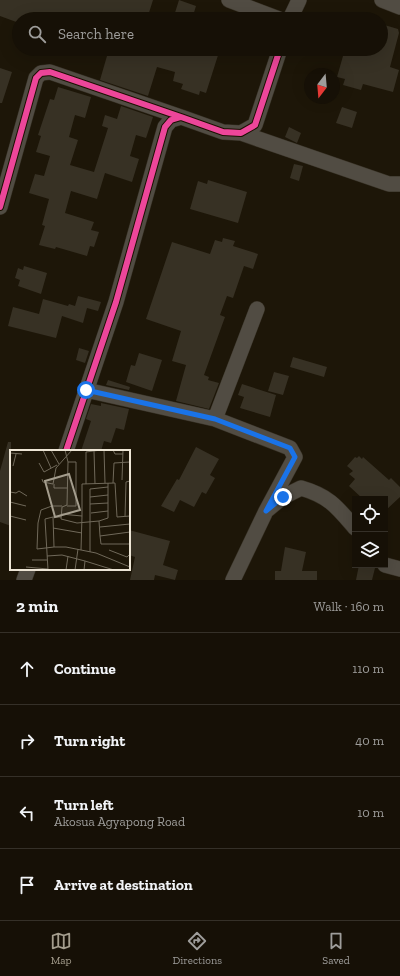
<!DOCTYPE html>
<meta charset="utf-8">
<style>
:root{--surface:#161006;--page:#1f1910;--text:#f1f3f6;--muted:#9e9d9b;--line:#353028;--accent:#a49d8d}
body{margin:0;font-family:"Zilla Slab",serif;background:var(--page);color:var(--text)}
.controls{position:absolute;right:12px;bottom:12px;display:grid;overflow:hidden;border-radius:0px;box-shadow:0 4px 16px #0002}
.controls button{width:36px;height:36px;display:grid;place-items:center;padding:0;border:0;border-bottom:1px solid var(--line);background:var(--surface);color:var(--text);font:20px sans-serif}
.compass{position:absolute;left:304px;top:68px;width:36px;height:36px;border-radius:50%;background:var(--surface);box-shadow:0 4px 16px #0002;rotate:196deg}
.stop{position:absolute;width:12px;height:12px;margin:-9px;border:3px solid #1a73e8;border-radius:50%;background:#fff}
.stop.end{background:#1a73e8;border-color:#fff;box-shadow:0 1px 4px #0008}
.list{margin:0;padding:0;list-style:none}
h2{display:flex;justify-content:space-between;align-items:center;height:52px;margin:0;padding:0 16px;font-size:17px}
h2 small{font-size:13px;font-weight:400;color:var(--muted)}
.list li{display:grid;grid-template-columns:26px 1fr auto;gap:12px;align-items:center;box-sizing:border-box;height:72px;padding:0 16px;border-top:1px solid var(--line)}
.list b{display:block;font-size:15px;white-space:nowrap}
.list p{margin:0;font-size:13px;white-space:nowrap;color:var(--muted)}
.list em{font-size:13px;font-style:normal;color:var(--muted)}
.icon{flex:none;width:22px;height:22px;fill:none;stroke:currentColor;stroke-width:2;stroke-linecap:round;stroke-linejoin:round}
.map{position:relative;flex:none;width:400px;height:580px;overflow:hidden}
.search{position:absolute;background:var(--surface);box-shadow:0 4px 16px #0002;left:12px;right:12px;top:12px;height:44px;display:flex;align-items:center;gap:10px;box-sizing:border-box;padding:0 14px;border-radius:22px;color:var(--muted);font-size:15px}
.sheet{height:340px;background:var(--surface)}
nav{display:flex;justify-content:space-around;align-items:center;box-sizing:border-box;height:56px;border-top:1px solid var(--line);background:var(--surface);font-size:11px;color:var(--muted)}
nav a{display:grid;justify-items:center;gap:2px}
nav .on{color:var(--accent)}
.map>svg:first-child{display:block}
</style>
<div class="map">
<svg width="400" height="580" viewBox="0 0 400 580">
<rect width="100%" height="100%" fill="#1d1608"/>
<path fill="#373124" d="M 0,0 L 153,0 L 147,19 L 19,19 L 19,23 L 0,16 Z
M 179,0 L 196,6 L 192,19 L 173,19 Z
M 381,24 L 398,29 L 399,33 L 390,67 L 399,70 L 393,92 L 363,84 L 361,90 L 343,85 L 345,79 L 337,77 L 345,49 L 381,49 Z
M 109,49 L 184,49 L 201,54 L 202,49 L 220,49 L 206,93 L 200,91 L 199,95 L 181,89 L 183,84 L 173,81 L 175,72 L 157,67 L 148,96 L 100,80 Z
M 0,68 L 12,72 L 2,103 L 0,103 Z
M 58,87 L 91,97 L 85,118 L 75,115 L 69,137 L 78,140 L 70,165 L 94,172 L 108,128 L 102,126 L 105,115 L 117,119 L 121,106 L 153,117 L 146,138 L 136,135 L 130,156 L 139,159 L 132,182 L 105,173 L 97,199 L 71,191 L 65,213 L 94,222 L 91,230 L 99,232 L 94,247 L 90,246 L 87,256 L 56,247 L 55,249 L 39,245 L 45,226 L 42,225 L 49,199 L 29,193 L 35,174 L 44,176 L 50,156 L 36,152 L 41,136 L 38,135 L 50,99 L 54,100 Z
M 342,107 L 357,112 L 352,128 L 336,123 Z
M 289,127 L 301,133 L 297,143 L 285,137 Z
M 294,164 L 303,166 L 299,181 L 290,178 Z
M 208,180 L 247,192 L 238,223 L 190,209 L 198,181 L 207,184 Z
M 223,238 L 235,241 L 233,246 L 258,254 L 253,269 L 244,266 L 233,298 L 227,296 L 220,315 L 225,317 L 204,375 L 209,377 L 208,380 L 219,383 L 209,409 L 176,401 L 186,365 L 172,361 L 181,331 L 146,319 L 172,242 L 210,254 L 215,240 L 222,242 Z
M 24,266 L 47,273 L 41,294 L 18,286 L 20,280 L 15,278 L 18,268 L 23,270 Z
M 78,296 L 101,302 L 98,311 L 87,308 L 83,323 L 62,316 L 56,338 L 8,326 L 13,307 L 39,314 L 43,299 L 68,306 L 69,304 L 75,306 Z
M 79,348 L 89,351 L 85,363 L 76,360 Z
M 139,353 L 162,360 L 152,391 L 126,382 L 131,365 L 135,366 Z
M 293,357 L 327,367 L 324,377 L 290,367 Z
M 274,372 L 289,376 L 283,395 L 268,391 Z
M 108,380 L 130,387 L 129,390 L 106,385 Z
M 242,384 L 276,395 L 270,417 L 240,408 L 244,397 L 238,395 Z
M 101,403 L 129,409 L 124,430 L 116,428 L 111,443 L 104,441 L 101,451 L 81,451 L 91,421 L 86,419 L 91,404 L 101,406 Z
M 8,442 L 11,442 L 11,526 L 0,522 L 0,471 Z
M 196,447 L 219,459 L 210,475 L 215,478 L 206,494 L 202,492 L 194,507 L 180,500 L 174,512 L 161,506 L 177,479 L 179,480 Z
M 359,456 L 362,459 L 363,457 L 389,480 L 391,478 L 400,487 L 400,497 L 385,511 L 385,499 L 363,499 L 349,486 L 355,479 L 349,474 L 353,471 L 347,466 L 355,457 L 357,458 Z
M 129,530 L 170,541 L 163,565 L 178,570 L 175,580 L 155,575 L 154,580 L 130,580 L 135,557 L 129,555 Z
M 285,547 L 306,552 L 302,571 L 317,571 L 317,580 L 275,580 L 275,571 L 281,571 Z
M 359,565 L 375,568 L 372,580 L 356,580 Z"/>
<g fill="none" stroke-linecap="round" stroke-linejoin="round">
<g stroke="#383226" stroke-width="16">
<path id="minor" d="M 229,0 L 279,19
M 382,0 L 400,7
M 290,19 L 299,0
M 241,133 L 389,184 L 400,184
M 0,207 L 36,78 L 41,73 L 50,72 L 181,117
M 86,390 L 215,419 L 290,448 L 295,457 L 266,511
M 215,419 L 257,309
M 66,451 L 116,302 L 165,127 L 171,120 L 181,117 L 223,132 L 241,133 L 255,125 L 280,49
M 385,565 L 400,569
M 24,580 L 28,569
M 233,580 L 266,511 L 283,497 L 301,488 C 329,496 337,507 355,528"/>
</g>
<use href="#minor" stroke="#514c43" stroke-width="15"/>
<g stroke="#1b1000" stroke-width="8">
<path id="cycleway" d="M 0,207 L 36,78 L 41,73 L 50,72 L 181,117
M 66,451 L 116,302 L 165,127 L 171,120 L 181,117 L 223,132 L 241,133 L 255,125 L 280,49"/>
</g>
<use href="#cycleway" stroke="#ed469a" stroke-width="6"/>
</g>
<g fill="none" stroke-linecap="round" stroke-linejoin="round">
<path stroke="#1a73e8" stroke-width="5" d="M 86,390 L 215,419 L 290,448 L 295,457 L 266,511 L 283,497"/>
</g>
<g transform="translate(10 450)">
<rect width="120" height="120" fill="#1d1608"/>
<path fill="none" stroke="#70695a" stroke-width="1" d="M 33,0 L 41,18M 41,0 L 49,14M 55,0 L 58,12 L 57,55 L 52,57 L 51,69 L 67,73 L 89,71M 94,0 L 95,33M 103,0 L 105,4 L 113,4M 84,1 L 85,34M 0,3 L 12,4M 29,13 L 34,22 L 47,15M 3,16 L 6,4M 32,29 L 33,32 L 43,34 L 46,18 L 62,0M 112,30 L 113,0M 98,33 L 98,68 L 89,71 L 90,86 L 120,82M 103,33 L 104,13 L 120,12M 44,34 L 44,38 L 57,38M 76,34 L 76,2 L 91,0M 0,42 L 6,43 L 9,41 L 17,46M 80,47 L 98,45M 0,52 L 16,56M 80,54 L 98,53M 57,56 L 66,56 L 66,12 L 58,12M 81,63 L 98,61M 51,64 L 72,66 L 71,100M 0,66 L 16,70M 72,66 L 72,34 L 105,33 L 107,67 L 120,66M 51,67 L 43,67 L 44,97 L 56,97 L 86,103 L 120,117M 115,67 L 116,32 L 120,31M 90,77 L 120,74M 43,78 L 72,83M 90,86 L 91,94 L 120,94M 44,97 L 27,99 L 28,73 L 31,60 L 42,56 L 52,56M 99,100 L 117,107 L 120,104M 80,102 L 80,39 L 98,37M 37,106 L 52,105 L 75,111M 22,110 L 37,110M 16,117 L 38,119M 38,120 L 35,69 L 43,67M 56,120 L 58,106M 65,120 L 68,99M 74,120 L 75,111 L 104,120"/>
<path fill="#a49d8d" fill-opacity="0.15" stroke="#a49d8d" stroke-width="2" d="M 59,24 L 70,60 L 45,67 L 35,31 Z"/>
<rect width="120" height="120" fill="none" stroke="#ede5d5" stroke-width="2"/>
</g>
</svg>
<div class="controls">
<button><svg class="icon" aria-label="locate" viewBox="0 0 24 24"><circle cx="12" cy="12" r="6"/><path d="M12 2v4M12 18v4M2 12h4M18 12h4"/></svg></button>
<button><svg class="icon" aria-label="layers" viewBox="0 0 24 24"><path d="M12 4l9 5-9 5-9-5zM3 14l9 5 9-5"/></svg></button>
</div>
<svg class="compass" viewBox="-18 -18 36 36"><path d="M0-13l5 13h-10z" fill="#e53935"/><path d="M0 13l5-13h-10z" fill="#9e9d9b"/></svg>
<div class="stop" style="left:86px;top:390px"></div>
<div class="stop end" style="left:283px;top:497px"></div>
<div class="search"><svg class="icon" aria-label="search" viewBox="0 0 24 24"><circle cx="10" cy="10" r="6"/><path d="M15 15l6 6"/></svg>Search here</div>
</div>
<section class="sheet">
<h2>2 min<small>Walk · 160 m</small></h2>
<ul class="list">
<li><svg class="icon" aria-label="ahead" viewBox="0 0 24 24"><path d="M12 20V5M6 11l6-6 6 6"/></svg><div><b>Continue</b></div><em>110 m</em></li>
<li><svg class="icon" aria-label="right" viewBox="0 0 24 24"><path d="M7 20v-9h11M14 6l5 5-5 5"/></svg><div><b>Turn right</b></div><em>40 m</em></li>
<li><svg class="icon" aria-label="left" viewBox="0 0 24 24"><path d="M17 20v-9H6M10 6l-5 5 5 5"/></svg><div><b>Turn left</b><p>Akosua Agyapong Road</p></div><em>10 m</em></li>
<li><svg class="icon" aria-label="arrive" viewBox="0 0 24 24"><path d="M6 21V4h12l-3 4 3 4H6"/></svg><div><b>Arrive at destination</b></div></li>
</ul>
</section>
<nav>
<a class="on"><svg class="icon" aria-label="map" viewBox="0 0 24 24"><path d="M3 6l6-2 6 2 6-2v14l-6 2-6-2-6 2zM9 4v14M15 6v14"/></svg>Map</a>
<a><svg class="icon" aria-label="directions" viewBox="0 0 24 24"><path d="M12 3l9 9-9 9-9-9zM9 14v-3h6M13 9l2 2-2 2"/></svg>Directions</a>
<a><svg class="icon" aria-label="saved" viewBox="0 0 24 24"><path d="M7 4h10v16l-5-4-5 4z"/></svg>Saved</a>
</nav>
